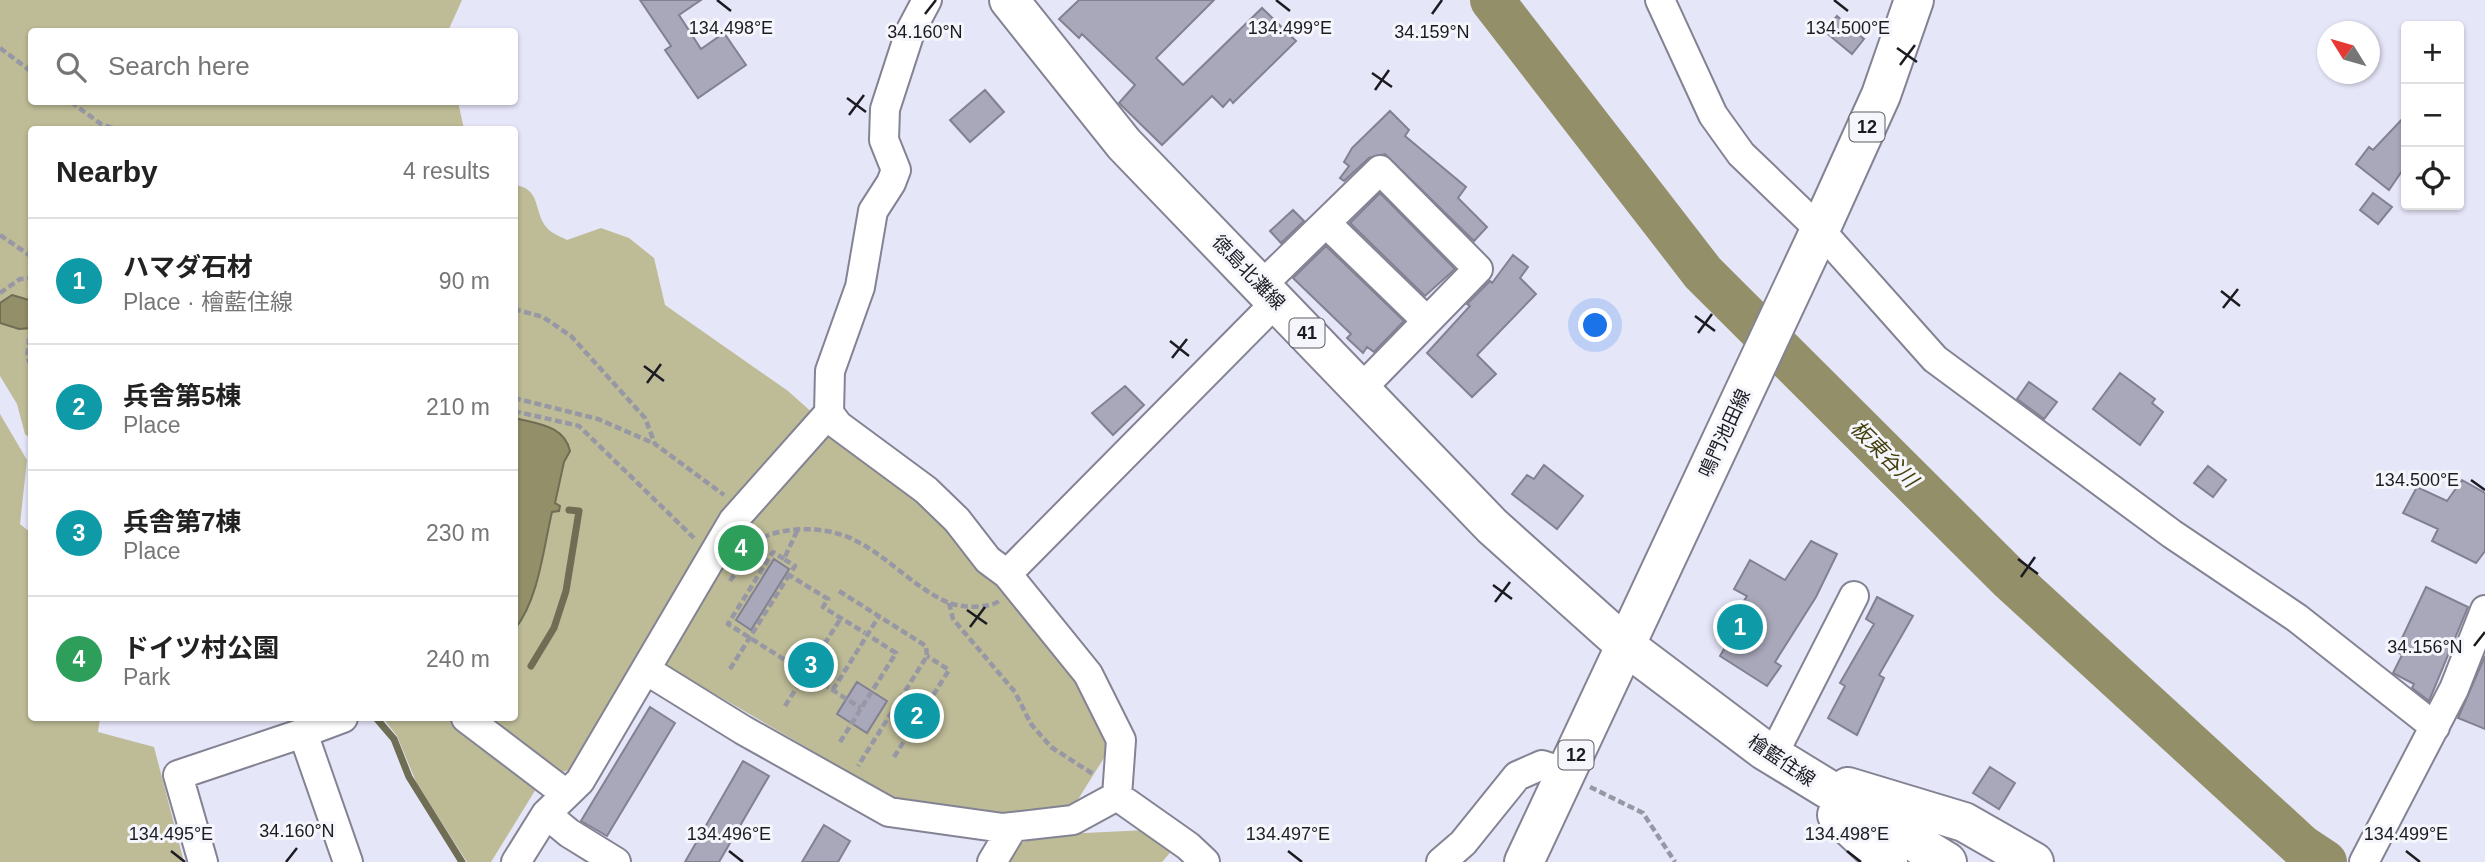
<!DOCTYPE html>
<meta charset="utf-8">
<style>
:root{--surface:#fff;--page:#f6f6f6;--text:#222;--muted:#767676;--line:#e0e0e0;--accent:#1a73e8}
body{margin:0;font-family:Helvetica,"Noto Sans JP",sans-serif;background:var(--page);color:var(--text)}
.controls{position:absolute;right:21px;top:21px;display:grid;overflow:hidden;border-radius:7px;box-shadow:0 2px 5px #0004}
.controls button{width:63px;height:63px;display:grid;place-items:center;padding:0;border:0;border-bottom:2px solid var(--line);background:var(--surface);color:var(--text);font:35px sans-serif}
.compass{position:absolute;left:2317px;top:21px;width:63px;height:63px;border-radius:50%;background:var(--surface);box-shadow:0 2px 5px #0004;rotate:307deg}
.you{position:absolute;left:1596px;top:326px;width:24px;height:24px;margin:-18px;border:5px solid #fff;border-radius:50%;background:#1a73e8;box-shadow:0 0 0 10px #1a73e833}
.badge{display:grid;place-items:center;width:46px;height:46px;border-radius:50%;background:var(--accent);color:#fff;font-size:23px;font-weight:700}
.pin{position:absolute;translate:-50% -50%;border:4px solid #fff;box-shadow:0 2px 7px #0006}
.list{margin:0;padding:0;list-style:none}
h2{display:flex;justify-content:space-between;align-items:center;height:91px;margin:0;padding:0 28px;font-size:30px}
h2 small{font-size:23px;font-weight:400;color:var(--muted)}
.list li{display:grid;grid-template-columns:46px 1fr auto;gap:21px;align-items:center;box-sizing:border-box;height:126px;padding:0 28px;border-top:2px solid var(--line)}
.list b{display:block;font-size:26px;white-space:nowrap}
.list p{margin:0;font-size:23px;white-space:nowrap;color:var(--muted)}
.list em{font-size:23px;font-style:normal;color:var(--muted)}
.icon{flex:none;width:38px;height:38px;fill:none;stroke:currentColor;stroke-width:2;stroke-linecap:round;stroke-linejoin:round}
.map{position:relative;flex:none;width:2485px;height:862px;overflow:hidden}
.search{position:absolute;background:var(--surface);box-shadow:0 2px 5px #0004;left:28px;top:28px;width:490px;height:77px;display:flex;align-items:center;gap:18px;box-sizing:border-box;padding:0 24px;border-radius:7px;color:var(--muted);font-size:26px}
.panel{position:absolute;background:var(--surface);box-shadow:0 2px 5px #0004;left:28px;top:126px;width:490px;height:595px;border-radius:7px}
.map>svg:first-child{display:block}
</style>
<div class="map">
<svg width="2485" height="862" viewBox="0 0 2485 862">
<rect width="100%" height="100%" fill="#e6e6f9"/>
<path fill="#bebb97" d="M 0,0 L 462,0 L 448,31 L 32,32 L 32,102 L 458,102 L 464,129 L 32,130 L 31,439 L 25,434 L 17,404 L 0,376 Z
M 515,185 C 542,189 533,212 547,228 C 551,233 561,237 567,240 L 601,228 L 629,238 L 654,258 L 665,305 L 788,391 L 835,433 L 920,497 L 1069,657 L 1114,742 L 1072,809 L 994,814 L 897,800 L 641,651 L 575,768 L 560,773 L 551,770 L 536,789 L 491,862 L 467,862 L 417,784 L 397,736 L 383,718 L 514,718 Z
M 0,414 L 27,460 L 20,524 L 31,533 L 32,718 L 100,718 L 98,732 L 154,747 L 184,862 L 0,862 Z
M 1147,830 L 1175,847 L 1162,862 L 1000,862 L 1010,847 L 1042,835 Z"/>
<path fill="#939069" stroke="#6f6d53" stroke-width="2" d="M 12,295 L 29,300 L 31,328 L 19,329 L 0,323 L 0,303 Z
M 515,418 C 537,424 564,425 570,451 L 564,462 L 555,503 L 560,506 L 559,511 L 552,512 C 543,550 539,598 515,629 Z"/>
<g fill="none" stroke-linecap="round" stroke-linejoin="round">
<path stroke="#6f6d53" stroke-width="7" d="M 531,666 L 554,628 L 566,591 L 579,511 L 569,510
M 376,718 L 394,739 L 409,777 L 462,862"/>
<path stroke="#939069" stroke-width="44" d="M 1492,0 L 1703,273 L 2009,578 L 2301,846 L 2325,862"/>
</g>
<path fill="#a8a8ba" stroke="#828192" stroke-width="2" d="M 640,0 L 701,0 L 679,15 L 701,49 L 724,33 L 746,65 L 698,98 L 665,50 L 671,46 Z
M 1079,0 L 1214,0 L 1156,58 L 1183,85 L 1262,8 L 1296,41 L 1233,103 L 1230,99 L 1223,107 L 1212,96 L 1162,145 L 1119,103 L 1135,85 L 1082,34 L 1079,38 L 1059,19 Z
M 1837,16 L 1864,39 L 1852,54 L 1824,31 Z
M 985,90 L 1004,112 L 970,142 L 950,120 Z
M 1390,111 L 1409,130 L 1405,136 L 1466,187 L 1458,198 L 1487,227 L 1474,241 L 1385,154 L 1369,158 L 1344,181 L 1340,178 L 1349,166 L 1344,162 L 1352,148 Z
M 2406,115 L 2406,165 L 2389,190 L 2356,164 L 2369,147 L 2373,150 Z
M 1380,193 L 1455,269 L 1425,296 L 1350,223 Z
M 2373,193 L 2392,207 L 2378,224 L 2360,210 Z
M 1293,210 L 1304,221 L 1281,243 L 1270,231 Z
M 1326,246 L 1404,321 L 1374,352 L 1367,347 L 1363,353 L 1347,338 L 1351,334 L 1293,278 Z
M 1513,255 L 1528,267 L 1520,278 L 1536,294 L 1477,355 L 1496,374 L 1472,397 L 1427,353 L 1470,306 L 1467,304 L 1490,281 L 1492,283 Z
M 2120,373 L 2155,399 L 2152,403 L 2163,412 L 2140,445 L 2093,409 Z
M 2029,382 L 2057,402 L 2044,419 L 2017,399 Z
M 1125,386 L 1144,405 L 1113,435 L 1092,413 Z
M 1544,465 L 1583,496 L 1557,529 L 1512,494 L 1527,475 L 1534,479 Z
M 2208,466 L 2226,480 L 2213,497 L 2194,483 Z
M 2462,480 L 2485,493 L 2485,551 L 2476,563 L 2432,541 L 2438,529 L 2403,513 L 2417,487 L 2447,501 Z
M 1811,541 L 1837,554 L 1816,597 L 1775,662 L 1781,666 L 1767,686 L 1720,656 L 1730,639 L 1723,634 L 1747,596 L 1734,589 L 1750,560 L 1785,580 Z
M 774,559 L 789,569 L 751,630 L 736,620 Z
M 2426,587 L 2468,607 L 2429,701 L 2412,688 L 2414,684 L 2393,673 L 2402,655 L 2396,651 Z
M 1877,597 L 1913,616 L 1879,675 L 1884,678 L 1857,735 L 1828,718 L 1845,686 L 1840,683 L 1874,624 L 1866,619 Z
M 2485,656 L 2485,729 L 2458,718 Z
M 857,682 L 887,701 L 867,733 L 837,714 Z
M 650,707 L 675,723 L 607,836 L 581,821 Z
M 743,761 L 769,776 L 719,862 L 685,862 Z
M 1990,767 L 2015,783 L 1999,809 L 1973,793 Z
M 824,825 L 850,841 L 838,862 L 802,862 Z"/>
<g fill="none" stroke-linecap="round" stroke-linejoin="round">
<g stroke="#848394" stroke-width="32">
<path id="minor" d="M 1660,0 L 1713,115 L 1741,154 L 1820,230 L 1935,359 L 2172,534 L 2297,618 L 2435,727
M 1326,223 L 1427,321
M 1261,286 L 1380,170 L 1478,269 L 1361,389
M 1007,574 L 1277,301
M 646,670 L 743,730 L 889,812 L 1003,828 L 1073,820 L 1117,796 L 1121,740 L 1088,674 L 1007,574 L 988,560 L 957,520 L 926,490 L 838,425 L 829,413 L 830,371 L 860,287 L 873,211 L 891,183 L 896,170 L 884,140 L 885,109 L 910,32 L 927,0
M 466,718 L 566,794
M 303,733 L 343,718
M 1773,755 L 1854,596
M 1117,796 L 1188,846 L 1205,862
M 546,814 L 569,833 L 616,862
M 203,862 L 178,775 L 303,733 L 348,862
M 516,862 L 546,814 L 580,781 L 733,521 L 829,413
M 992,862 L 1013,827
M 1441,862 L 1463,843 L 1517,776 L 1542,765 L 1567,773
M 2364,862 L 2454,689 L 2485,610"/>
</g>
<g stroke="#848394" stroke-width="42">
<path id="secondary" d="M 1626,646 L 1764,750 L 1947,862
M 1848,787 L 1964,822 L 2034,862
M 1837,815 L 1888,862"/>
</g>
<g stroke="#848394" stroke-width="42">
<path id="primary" d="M 1009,0 L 1124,144 L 1492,526 L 1626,646
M 1524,862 L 1820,230 L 1881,95 L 1914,0"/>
</g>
<path stroke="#9797a5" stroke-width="4.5" stroke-dasharray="7 3.5" stroke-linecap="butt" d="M 0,48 L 32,72
M 71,102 L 101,124 L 119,130
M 0,235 L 32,257
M 0,293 L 20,279 L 32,278
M 514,309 L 543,317 L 571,336 L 645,418 L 655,444 L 724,495
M 32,317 L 27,357 L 32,367
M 514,398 L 598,419 L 653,443
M 514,411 L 579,426 L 694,538
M 797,531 L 784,559 L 795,566 L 789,575 L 828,599 L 823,607 L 865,633
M 754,535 L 759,539 C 788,525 830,526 858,542 C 889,558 915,588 947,602 C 959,608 989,609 999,601
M 784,559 L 773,552 L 728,624 L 861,708
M 730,581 L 759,539
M 839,591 L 926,646 L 927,656 L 858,766
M 949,603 L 953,619 L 1015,692 L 1031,724 L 1051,747 L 1093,774
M 730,669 L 789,575
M 833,690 L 879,616
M 785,706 L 841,618
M 840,742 L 896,653 L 871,637
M 894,757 L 949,670 L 927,656
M 1590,787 L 1643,813 L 1675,862"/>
<use href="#minor" stroke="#fff" stroke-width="28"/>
<use href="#secondary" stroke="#fff" stroke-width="38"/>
<use href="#primary" stroke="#fff" stroke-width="38"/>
</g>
<path fill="none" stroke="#1b1b21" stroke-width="2.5" d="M 717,0 L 731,11M 1276,0 L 1290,11M 1834,0 L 1848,11M 925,14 L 936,0M 1432,14 L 1442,0M 1897,48 L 1917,62M 1900,65 L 1915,45M 1372,73 L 1392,87M 1375,90 L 1389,70M 847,98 L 866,112M 849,115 L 864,95M 2221,291 L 2240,306M 2223,308 L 2238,289M 1695,316 L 1715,331M 1698,333 L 1712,314M 1170,341 L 1189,356M 1172,358 L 1187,339M 644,366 L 664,381M 647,383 L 661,364M 2471,480 L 2485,490M 2018,559 L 2038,574M 2021,577 L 2035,557M 1493,585 L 1512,599M 1495,602 L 1510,582M 967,610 L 987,624M 970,627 L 985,607M 2474,646 L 2485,632M 171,851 L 185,862M 729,851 L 743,862M 1288,851 L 1302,862M 1847,851 L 1861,862M 2406,851 L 2420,862M 286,862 L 297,848"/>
<g text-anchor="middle" stroke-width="6" stroke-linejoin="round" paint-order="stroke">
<g fill="#f5f5fc" stroke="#5c5c63" stroke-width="2">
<rect x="1849.5" y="112.5" width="35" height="29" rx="5"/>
<rect x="1289.5" y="318.5" width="35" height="29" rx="5"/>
<rect x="1558.5" y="740.5" width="35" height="29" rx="5"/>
</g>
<g font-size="18" font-weight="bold" fill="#1b1b21">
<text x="1867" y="133">12</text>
<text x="1307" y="339">41</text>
<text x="1576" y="761">12</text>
</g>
<g font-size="19" fill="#1b1b21" stroke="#f5f5fc">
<text transform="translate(1249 272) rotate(46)" y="7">徳島北灘線</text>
<text transform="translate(1724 433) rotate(-65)" y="7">鳴門池田線</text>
<text transform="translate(1782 760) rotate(34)" y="7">檜藍住線</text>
</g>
<g font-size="21" font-style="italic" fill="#443f0b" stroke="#f5f5fc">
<text transform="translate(1884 454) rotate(45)" y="7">板東谷川</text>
</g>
</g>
<g font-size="18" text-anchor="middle" fill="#1b1b21" stroke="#f5f5fc" stroke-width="6" stroke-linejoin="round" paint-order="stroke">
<text x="731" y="34">134.498°E</text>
<text x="1290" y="34">134.499°E</text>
<text x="1848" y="34">134.500°E</text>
<text x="925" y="38">34.160°N</text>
<text x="1432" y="38">34.159°N</text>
<text x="2417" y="486">134.500°E</text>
<text x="2425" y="653">34.156°N</text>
<text x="297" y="837">34.160°N</text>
<text x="729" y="840">134.496°E</text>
<text x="1847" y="840">134.498°E</text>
<text x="2406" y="840">134.499°E</text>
<text x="171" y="840">134.495°E</text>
<text x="1288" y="840">134.497°E</text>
</g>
</svg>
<div class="controls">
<button>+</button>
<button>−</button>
<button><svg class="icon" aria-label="locate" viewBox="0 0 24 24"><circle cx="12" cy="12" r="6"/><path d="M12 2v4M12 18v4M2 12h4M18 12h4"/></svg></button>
</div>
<svg class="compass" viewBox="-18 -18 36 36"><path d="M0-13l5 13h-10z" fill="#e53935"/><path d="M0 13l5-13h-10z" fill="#767676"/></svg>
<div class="you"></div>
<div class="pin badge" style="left:1740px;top:627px;background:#0f9aa8">1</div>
<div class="pin badge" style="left:917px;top:716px;background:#0f9aa8">2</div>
<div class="pin badge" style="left:811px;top:665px;background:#0f9aa8">3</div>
<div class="pin badge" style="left:741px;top:548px;background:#2e9e5b">4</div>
<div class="search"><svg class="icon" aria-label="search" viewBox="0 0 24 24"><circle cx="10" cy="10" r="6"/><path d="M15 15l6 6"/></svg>Search here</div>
<section class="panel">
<h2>Nearby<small>4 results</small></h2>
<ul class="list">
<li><span class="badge" style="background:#0f9aa8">1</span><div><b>ハマダ石材</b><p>Place · 檜藍住線</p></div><em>90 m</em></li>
<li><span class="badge" style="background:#0f9aa8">2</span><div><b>兵舎第5棟</b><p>Place</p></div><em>210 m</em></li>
<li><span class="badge" style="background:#0f9aa8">3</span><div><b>兵舎第7棟</b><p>Place</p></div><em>230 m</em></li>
<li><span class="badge" style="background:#2e9e5b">4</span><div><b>ドイツ村公園</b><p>Park</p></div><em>240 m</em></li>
</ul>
</section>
</div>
